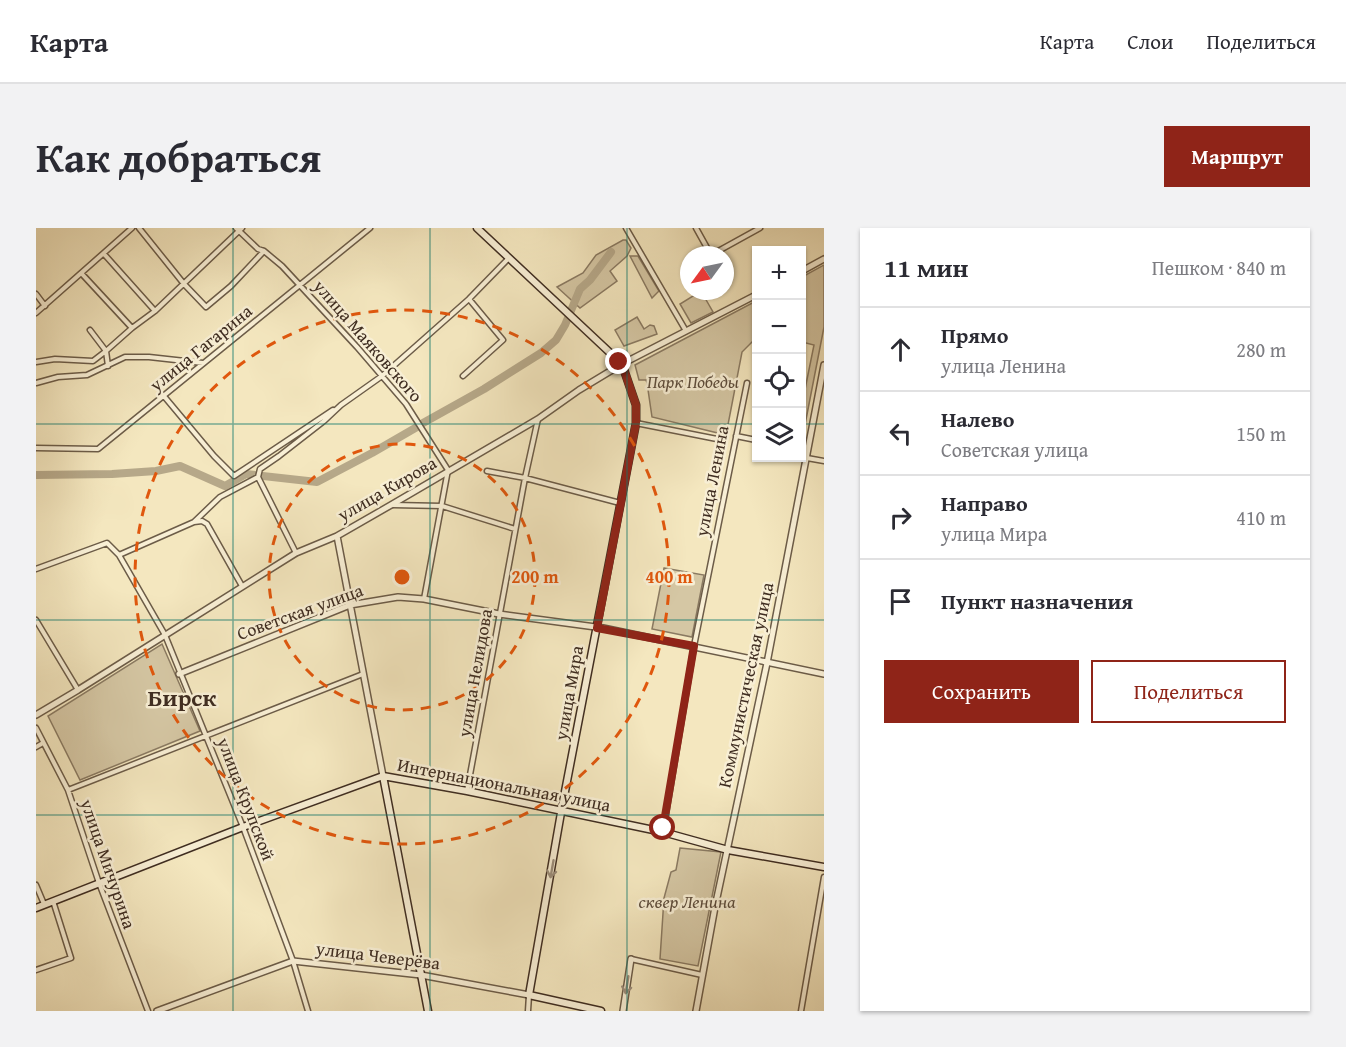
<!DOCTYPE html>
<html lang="ru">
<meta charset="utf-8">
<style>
:root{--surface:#fff;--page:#f2f2f3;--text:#2b2b33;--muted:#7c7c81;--line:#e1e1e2;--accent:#8f2418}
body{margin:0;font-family:"Gentium Book Plus",serif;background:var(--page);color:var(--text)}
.controls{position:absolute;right:18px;top:18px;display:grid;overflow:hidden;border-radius:0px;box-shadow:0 2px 4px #0004}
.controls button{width:54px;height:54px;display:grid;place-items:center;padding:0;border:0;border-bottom:2px solid var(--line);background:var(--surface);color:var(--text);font:30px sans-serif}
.compass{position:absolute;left:644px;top:18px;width:54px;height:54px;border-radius:50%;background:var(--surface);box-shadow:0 2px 4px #0004;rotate:237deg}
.stop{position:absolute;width:18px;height:18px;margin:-14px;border:4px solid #8f2418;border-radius:50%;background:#fff}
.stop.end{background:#8f2418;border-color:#fff;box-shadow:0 2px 6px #0008}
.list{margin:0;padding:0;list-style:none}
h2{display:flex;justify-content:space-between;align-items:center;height:78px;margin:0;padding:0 24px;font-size:26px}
h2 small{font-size:20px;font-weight:400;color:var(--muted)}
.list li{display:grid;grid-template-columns:39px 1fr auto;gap:18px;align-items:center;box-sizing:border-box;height:84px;padding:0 24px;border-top:2px solid var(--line)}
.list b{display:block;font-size:22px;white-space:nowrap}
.list p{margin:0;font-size:20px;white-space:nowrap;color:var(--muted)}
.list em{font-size:20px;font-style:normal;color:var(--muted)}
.actions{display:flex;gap:12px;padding:18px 24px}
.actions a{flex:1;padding:14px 0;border:2px solid var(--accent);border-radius:0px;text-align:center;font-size:21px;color:var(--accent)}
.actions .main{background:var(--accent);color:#fff}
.icon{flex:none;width:33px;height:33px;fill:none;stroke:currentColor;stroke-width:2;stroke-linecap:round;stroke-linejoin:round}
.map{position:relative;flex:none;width:788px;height:783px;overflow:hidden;border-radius:0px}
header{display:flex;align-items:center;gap:36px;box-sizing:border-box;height:84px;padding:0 30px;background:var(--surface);border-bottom:2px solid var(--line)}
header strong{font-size:28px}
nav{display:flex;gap:33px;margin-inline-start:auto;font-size:21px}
.intro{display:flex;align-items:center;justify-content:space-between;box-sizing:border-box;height:144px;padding:0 36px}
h1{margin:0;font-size:42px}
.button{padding:15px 27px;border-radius:0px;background:var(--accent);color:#fff;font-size:21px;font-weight:700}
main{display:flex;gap:36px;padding:0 36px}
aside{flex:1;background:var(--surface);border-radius:0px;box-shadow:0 2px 4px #0004}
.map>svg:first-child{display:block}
</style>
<header>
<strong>Карта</strong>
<nav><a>Карта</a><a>Слои</a><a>Поделиться</a></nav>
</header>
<div class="intro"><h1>Как добраться</h1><a class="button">Маршрут</a></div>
<main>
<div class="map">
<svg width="788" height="783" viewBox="0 0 788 783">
<rect width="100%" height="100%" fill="#f4e7bf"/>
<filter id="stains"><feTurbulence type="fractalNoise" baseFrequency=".00333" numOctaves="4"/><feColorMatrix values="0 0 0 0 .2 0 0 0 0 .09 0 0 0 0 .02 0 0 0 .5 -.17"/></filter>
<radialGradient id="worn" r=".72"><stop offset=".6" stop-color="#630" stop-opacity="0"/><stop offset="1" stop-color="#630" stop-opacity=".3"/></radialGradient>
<path fill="#d5c7a4" stroke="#8a7a62" stroke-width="1.5" d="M 587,12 L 590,12 L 595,20 L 591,28 L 574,43 L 581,53 L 544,80 L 521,59 L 547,45 L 560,27 Z
M 594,28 L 602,28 L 623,63 L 616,70 Z
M 788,37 L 788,99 L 766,212 L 766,176 L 778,117 L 766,114 L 766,49 Z
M 665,63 L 677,84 L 655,95 L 644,76 Z
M 720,73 L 720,110 L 706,124 L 690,207 L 616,189 L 611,155 L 610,152 L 603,152 L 599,137 Z
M 601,89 L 608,101 L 614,97 L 618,98 L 621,106 L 588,118 L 579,102 Z
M 628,340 L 668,347 L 656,409 L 616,401 Z
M 126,416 L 164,503 L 44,552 L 12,488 Z
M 644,620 L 685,624 L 662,738 L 624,731 L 628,670 L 635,644 L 640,642 Z"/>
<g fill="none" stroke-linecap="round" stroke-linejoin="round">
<path stroke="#b6a889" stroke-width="8" d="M 387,195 L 448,161 L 505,125 L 520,112 L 529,97 L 544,61 L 554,52 L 575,24
M 0,247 L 76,246 L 120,243 L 144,238 L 189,258 L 210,246 L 281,254 L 336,225 L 381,199"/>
<g stroke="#6c5c48" stroke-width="7">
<path id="minor" d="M 103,0 L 148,56 L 170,79 L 195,58 L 228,23
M 200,0 L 222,21 L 228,23 L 246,38 L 321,119 L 370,176 L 412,242 L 388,371
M 590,0 L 650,103
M 660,0 L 675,27 L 724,0
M 68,26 L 119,83
M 652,40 L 653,40
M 46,46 L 96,100
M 0,66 L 9,78
M 0,85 L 96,0
M 0,134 L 19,131 L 57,133 L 70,123 L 54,102
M 72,138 L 70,123 L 96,100 L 119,83 L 206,0
M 427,148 L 467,112 L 433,71
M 0,155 L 22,149 L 51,147 L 89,129 L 113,129 L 167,135
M 127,167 L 178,228 L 198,248 L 297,182
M 600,195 L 686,212
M 700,208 L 720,212
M 0,220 L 62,221 L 334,0
M 771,230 L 788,233
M 451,243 L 489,250 L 584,275
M 222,249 L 260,325
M 357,277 L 406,278 L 479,301
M 158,294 L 166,293 L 171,296 L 206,358
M 83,327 L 158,294 L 184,269 L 222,249 L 224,241 L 243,228 L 288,193 L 305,177 L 346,148 L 433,71 L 473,30
M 0,341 L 71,315 L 83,327 L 129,407 L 207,599 L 257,733 L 272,783
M 0,392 L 42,462
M 0,500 L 32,562 L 63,655 L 112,783
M 0,519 L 7,515
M 32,562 L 327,446
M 431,563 L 489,250 L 502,191
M 627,604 L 658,418 L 711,155
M 0,657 L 8,676
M 595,731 L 666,747
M 0,742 L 35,730 L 17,673
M 492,783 L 493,767
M 765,783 L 788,649"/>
</g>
<g stroke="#6c5c48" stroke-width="8">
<path id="tertiary" d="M 766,43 L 788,31
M 301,308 L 347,548
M 143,446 L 314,377 L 362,369 L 388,371 L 463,386 L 567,400 L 788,446
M 0,487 L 42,462 L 260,325 L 301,308 L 355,277 L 502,191 L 543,162 L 586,136 L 720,67
M 121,783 L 257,733 L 385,747 L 493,767
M 587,783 L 595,731
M 660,783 L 679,679 L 731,435 L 788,137"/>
</g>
<g stroke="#3f2d21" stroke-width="9">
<path id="secondary" d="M 441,0 L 586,136 L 600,177 L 600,195 L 526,579 L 493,767 L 565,783
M 347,548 L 392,783
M 0,680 L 207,599 L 347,548 L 431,563 L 627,604 L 692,622 L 788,639"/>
</g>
<use href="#minor" stroke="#f8efd5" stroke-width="4"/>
<use href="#tertiary" stroke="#f8efd5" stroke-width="5"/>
<use href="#secondary" stroke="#f8efd5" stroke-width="6"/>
</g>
<defs><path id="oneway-shaft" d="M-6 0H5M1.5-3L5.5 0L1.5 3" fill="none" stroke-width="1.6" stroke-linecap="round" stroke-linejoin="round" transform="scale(1.5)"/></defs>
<g stroke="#9c8e7b">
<use href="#oneway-shaft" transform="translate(516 641) rotate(100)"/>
<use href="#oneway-shaft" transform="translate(591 757) rotate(99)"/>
</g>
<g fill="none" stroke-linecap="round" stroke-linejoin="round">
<path stroke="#8f2418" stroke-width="8" d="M 583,134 L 586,136 L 600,177 L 600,195 L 561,400 L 658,418 L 627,600"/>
</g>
<path fill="none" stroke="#0f766e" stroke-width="1.5" stroke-opacity="0.55" d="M 197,0 L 197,783M 394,0 L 394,783M 591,0 L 591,783M 0,196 L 720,196M 766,196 L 788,196M 0,392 L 788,392M 0,587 L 788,587"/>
<g fill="none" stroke="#e0570d" stroke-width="3" stroke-dasharray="10 8">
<circle cx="366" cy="349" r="133"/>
<circle cx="366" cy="349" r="267"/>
</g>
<g text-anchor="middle" stroke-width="5" stroke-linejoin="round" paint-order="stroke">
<g font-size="18" fill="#3f2d21" stroke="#f8efd5">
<text transform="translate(332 113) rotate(49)" y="6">улица Маяковского</text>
<text transform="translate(165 120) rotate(-39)" y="6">улица Гагарина</text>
<text transform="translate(676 253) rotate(-79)" y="6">улица Ленина</text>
<text transform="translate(351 261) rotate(-30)" y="6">улица Кирова</text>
<text transform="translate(264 384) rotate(-20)" y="6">Советская улица</text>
<text transform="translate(439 445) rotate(-80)" y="6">улица Нелидова</text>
<text transform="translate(710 457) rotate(-78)" y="6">Коммунистическая улица</text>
<text transform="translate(533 465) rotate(-80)" y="6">улица Мира</text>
<text transform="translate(468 557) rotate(11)" y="6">Интернациональная улица</text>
<text transform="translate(210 571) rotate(69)" y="6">улица Крупской</text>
<text transform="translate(72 636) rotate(71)" y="6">улица Мичурина</text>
<text transform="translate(342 728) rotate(7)" y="6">улица Чеверёва</text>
</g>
<g font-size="18" font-style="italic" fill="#5d4c3b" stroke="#f8efd5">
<text x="657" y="160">Парк Победы</text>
<text x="651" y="680">сквер Ленина</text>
</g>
<g font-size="24" font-weight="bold" fill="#3f2d21" stroke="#f8efd5">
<text x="146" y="478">Бирск</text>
</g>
</g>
<circle cx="366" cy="349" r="9" fill="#e0570d" stroke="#f8efd5" stroke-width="3"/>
<g font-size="18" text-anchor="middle" font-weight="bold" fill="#e0570d" stroke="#f8efd5" stroke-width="5" stroke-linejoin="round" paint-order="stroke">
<text x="499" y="355">200 m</text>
<text x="633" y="355">400 m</text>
</g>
<rect width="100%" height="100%" filter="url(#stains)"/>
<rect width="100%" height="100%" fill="url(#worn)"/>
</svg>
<div class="controls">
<button>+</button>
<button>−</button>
<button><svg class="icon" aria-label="locate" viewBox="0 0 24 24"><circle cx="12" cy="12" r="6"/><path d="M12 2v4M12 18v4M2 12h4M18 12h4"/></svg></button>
<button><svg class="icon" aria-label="layers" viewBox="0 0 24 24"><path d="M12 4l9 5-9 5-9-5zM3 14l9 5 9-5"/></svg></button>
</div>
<svg class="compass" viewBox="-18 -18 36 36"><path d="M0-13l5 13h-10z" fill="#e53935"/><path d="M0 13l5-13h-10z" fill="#7c7c81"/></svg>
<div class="stop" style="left:627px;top:600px"></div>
<div class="stop end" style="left:583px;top:134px"></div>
</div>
<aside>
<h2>11 мин<small>Пешком · 840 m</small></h2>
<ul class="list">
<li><svg class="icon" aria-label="ahead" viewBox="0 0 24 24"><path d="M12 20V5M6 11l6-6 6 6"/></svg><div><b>Прямо</b><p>улица Ленина</p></div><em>280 m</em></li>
<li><svg class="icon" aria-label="left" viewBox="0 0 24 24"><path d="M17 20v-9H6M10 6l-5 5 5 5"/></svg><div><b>Налево</b><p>Советская улица</p></div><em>150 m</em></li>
<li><svg class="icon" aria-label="right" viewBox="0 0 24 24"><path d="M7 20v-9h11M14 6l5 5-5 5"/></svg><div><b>Направо</b><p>улица Мира</p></div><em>410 m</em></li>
<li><svg class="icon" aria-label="arrive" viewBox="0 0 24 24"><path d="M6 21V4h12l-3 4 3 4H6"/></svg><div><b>Пункт назначения</b></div></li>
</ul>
<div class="actions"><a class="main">Сохранить</a><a>Поделиться</a></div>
</aside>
</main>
